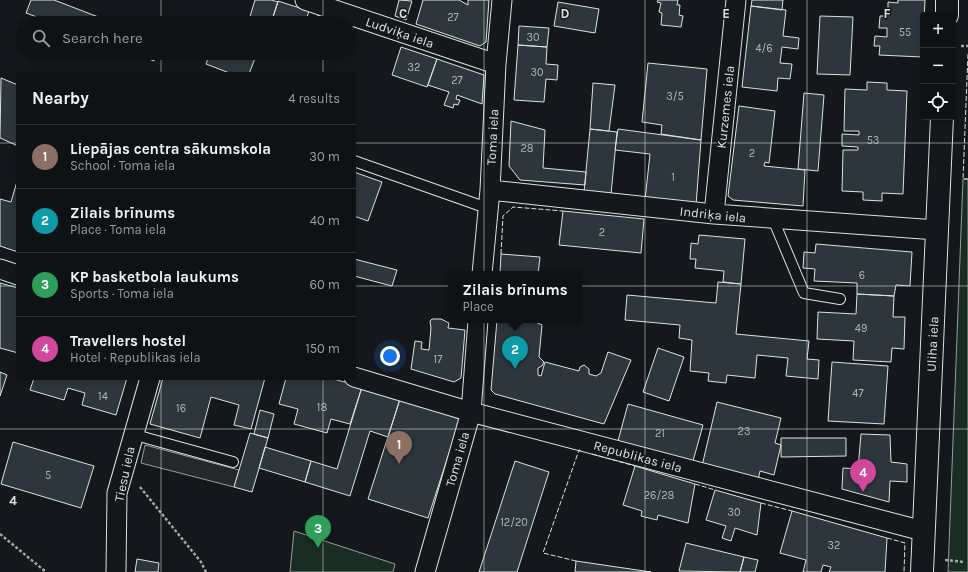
<!DOCTYPE html>
<meta charset="utf-8">
<style>
:root{--surface:#0f1215;--page:#1d2022;--text:#f1f3f6;--muted:#9b9ea0;--line:#2f3234;--accent:#0f766e}
body{margin:0;font-family:Karla,sans-serif;background:var(--page);color:var(--text)}
.controls{position:absolute;right:12px;top:12px;display:grid;overflow:hidden;border-radius:4px;box-shadow:0 2px 6px #0003}
.controls button{width:36px;height:36px;display:grid;place-items:center;padding:0;border:0;border-bottom:1px solid var(--line);background:var(--surface);color:var(--text);font:20px sans-serif}
.you{position:absolute;left:390px;top:356px;width:14px;height:14px;margin:-10px;border:3px solid #fff;border-radius:50%;background:#1a73e8;box-shadow:0 0 0 6px #1a73e833}
.badge{display:grid;place-items:center;width:26px;height:26px;border-radius:50%;background:var(--accent);color:#fff;font-size:13px;font-weight:700}
.pin{position:absolute;translate:-50% -33px;filter:drop-shadow(0 1px 2px #0008)}
.pin::after{content:'';position:absolute;top:21px;width:14px;height:12px;background:inherit;clip-path:polygon(0 0,100% 0,50% 100%)}
.popup{position:absolute;left:448px;top:271px;width:134px;height:52px;box-sizing:border-box;display:grid;place-content:center;border-radius:4px;background:var(--surface);filter:drop-shadow(0 1px 3px #0005);font-size:13px;white-space:nowrap;color:var(--muted)}
.popup b{font-size:15px;color:var(--text)}
.popup::after{content:'';position:absolute;left:50%;top:100%;margin-left:-8px;border:8px solid transparent;border-top-color:var(--surface)}
.list{margin:0;padding:0;list-style:none}
h2{display:flex;justify-content:space-between;align-items:center;height:52px;margin:0;padding:0 16px;font-size:17px}
h2 small{font-size:13px;font-weight:400;color:var(--muted)}
.list li{display:grid;grid-template-columns:26px 1fr auto;gap:12px;align-items:center;box-sizing:border-box;height:64px;padding:0 16px;border-top:1px solid var(--line)}
.list b{display:block;font-size:15px;white-space:nowrap}
.list p{margin:0;font-size:13px;white-space:nowrap;color:var(--muted)}
.list em{font-size:13px;font-style:normal;color:var(--muted)}
.icon{flex:none;width:22px;height:22px;fill:none;stroke:currentColor;stroke-width:2;stroke-linecap:round;stroke-linejoin:round}
.map{position:relative;flex:none;width:968px;height:572px;overflow:hidden}
.search{position:absolute;background:var(--surface);box-shadow:0 2px 6px #0003;left:16px;top:16px;width:340px;height:44px;display:flex;align-items:center;gap:10px;box-sizing:border-box;padding:0 14px;border-radius:22px;color:var(--muted);font-size:15px}
.panel{position:absolute;background:var(--surface);box-shadow:0 2px 6px #0003;left:16px;top:72px;width:340px;height:308px;border-radius:4px}
.map>svg:first-child{display:block}
</style>
<div class="map">
<svg width="968" height="572" viewBox="0 0 968 572">
<rect width="100%" height="100%" fill="#14181c"/>
<path fill="#1a2d24" stroke="#939e99" d="M 963,179 L 968,179 L 968,572 L 948,572 Z
M 294,531 L 395,564 L 393,572 L 290,572 Z"/>
<path fill="#24282b" stroke="#939e99" d="M 145,445 L 239,470 L 234,487 L 141,463 Z"/>
<path fill="#2c363c" stroke="#d8e6dc" d="M 31,0 L 54,0 L 114,23 L 53,23 L 26,13 Z
M 255,0 L 271,0 L 278,2 L 271,23 L 248,23 Z
M 399,0 L 412,1 L 406,20 L 395,16 Z
M 423,0 L 459,0 L 468,5 L 468,0 L 489,0 L 486,42 L 480,46 L 416,24 Z
M 658,0 L 678,0 L 677,5 L 680,5 L 679,15 L 683,16 L 681,27 L 661,25 L 662,13 L 659,12 L 661,3 L 657,2 Z
M 752,0 L 783,0 L 782,10 L 751,6 Z
M 898,0 L 925,0 L 922,57 L 879,55 L 880,46 L 874,46 L 875,36 L 887,37 L 887,28 L 879,28 L 880,16 L 888,16 L 888,2 L 898,3 Z
M 278,1 L 309,11 L 305,23 L 271,23 Z
M 558,2 L 599,9 L 595,33 L 554,26 Z
M 751,6 L 786,10 L 783,36 L 799,38 L 798,49 L 782,47 L 780,63 L 792,64 L 790,79 L 778,78 L 777,91 L 742,87 Z
M 318,15 L 343,23 L 315,23 Z
M 820,16 L 853,17 L 850,75 L 817,74 Z
M 519,26 L 549,28 L 547,47 L 518,45 Z
M 518,45 L 547,47 L 546,64 L 558,65 L 557,80 L 546,79 L 544,102 L 514,100 Z
M 401,47 L 437,59 L 427,87 L 392,75 Z
M 133,53 L 157,53 L 154,61 Z
M 210,53 L 257,53 L 249,74 L 232,74 L 206,64 Z
M 437,59 L 484,75 L 482,104 L 457,95 L 456,99 L 460,100 L 458,105 L 454,104 L 453,108 L 444,105 L 449,92 L 428,85 Z
M 648,63 L 707,69 L 701,140 L 661,134 L 662,125 L 642,122 Z
M 1,78 L 18,85 L 18,146 L 0,138 Z
M 867,82 L 887,83 L 887,90 L 907,91 L 903,194 L 882,193 L 882,201 L 863,200 L 863,192 L 842,191 L 843,150 L 858,150 L 858,147 L 842,146 L 842,134 L 859,135 L 859,131 L 844,131 L 845,89 L 867,90 Z
M 593,83 L 615,85 L 609,131 L 590,129 Z
M 804,93 L 824,95 L 818,171 L 798,169 Z
M 739,106 L 775,111 L 769,163 L 765,162 L 764,166 L 805,170 L 803,206 L 733,200 L 728,196 Z
M 511,121 L 545,130 L 543,168 L 586,172 L 585,185 L 520,180 L 509,166 Z
M 590,129 L 617,132 L 611,194 L 584,192 Z
M 618,129 L 701,140 L 696,205 L 645,200 L 650,154 L 615,150 Z
M 354,172 L 382,182 L 368,221 L 354,216 Z
M 18,178 L 18,252 L 0,246 L 0,199 L 11,202 Z
M 563,211 L 644,219 L 641,253 L 559,245 Z
M 699,235 L 745,239 L 741,284 L 723,282 L 724,271 L 695,268 L 696,259 L 690,259 L 691,243 L 698,244 Z
M 816,244 L 912,252 L 910,286 L 896,285 L 894,296 L 857,294 L 857,283 L 814,281 L 815,269 L 803,268 L 804,252 L 815,253 Z
M 501,254 L 540,257 L 538,274 L 500,274 Z
M 354,259 L 397,270 L 392,286 L 354,276 Z
M 718,282 L 741,284 L 736,334 L 809,341 L 807,359 L 819,360 L 818,379 L 786,376 L 788,358 L 757,355 L 755,378 L 727,375 L 726,383 L 708,381 L 709,373 L 690,371 L 692,340 L 679,338 L 680,325 L 625,320 L 627,295 L 716,303 Z
M 0,283 L 18,288 L 18,353 L 0,348 Z
M 857,294 L 894,296 L 893,317 L 905,317 L 904,349 L 892,348 L 891,362 L 853,360 L 854,341 L 817,339 L 818,312 L 856,314 Z
M 432,319 L 441,319 L 449,323 L 448,328 L 465,330 L 461,378 L 454,382 L 411,369 L 415,341 L 422,342 L 421,349 L 429,350 L 431,328 L 430,321 Z
M 497,320 L 531,320 L 542,325 L 539,357 L 544,362 L 542,366 L 538,368 L 538,375 L 541,376 L 545,362 L 579,371 L 580,367 L 584,365 L 589,369 L 589,374 L 596,376 L 601,373 L 608,352 L 631,360 L 604,424 L 495,394 L 491,390 Z
M 658,348 L 684,357 L 669,401 L 643,392 Z
M 832,362 L 888,366 L 884,424 L 828,421 Z
M 0,372 L 7,375 L 0,396 Z
M 34,378 L 127,378 L 116,415 L 82,405 L 85,393 L 68,388 L 64,400 L 30,390 Z
M 163,378 L 265,378 L 251,429 L 234,425 L 239,405 L 211,397 L 200,438 L 150,424 Z
M 286,378 L 330,378 L 362,387 L 350,424 L 331,419 L 327,433 L 294,424 L 298,409 L 279,404 Z
M 362,387 L 400,399 L 388,437 L 370,431 L 350,496 L 305,482 L 311,461 L 337,469 Z
M 400,399 L 460,419 L 428,518 L 368,499 Z
M 717,402 L 781,418 L 775,443 L 781,445 L 774,475 L 760,471 L 758,480 L 702,466 Z
M 628,404 L 703,425 L 693,461 L 618,441 Z
M 260,410 L 274,414 L 268,438 L 254,434 Z
M 250,433 L 268,438 L 252,492 L 234,487 Z
M 861,434 L 890,435 L 891,462 L 907,464 L 907,482 L 890,481 L 889,502 L 842,489 L 843,468 L 858,469 Z
M 781,438 L 846,438 L 846,456 L 781,457 Z
M 13,442 L 94,466 L 81,508 L 1,484 Z
M 265,447 L 311,461 L 305,482 L 259,468 Z
M 515,461 L 549,472 L 517,572 L 479,572 Z
M 635,466 L 695,484 L 688,523 L 658,515 L 657,520 L 641,516 L 642,511 L 623,505 Z
M 715,490 L 761,503 L 757,535 L 735,528 L 731,541 L 722,538 L 726,526 L 706,520 Z
M 792,511 L 887,538 L 885,572 L 829,572 L 831,567 L 823,565 L 821,572 L 803,572 L 806,560 L 780,553 Z
M 686,543 L 744,557 L 740,572 L 679,571 Z
M 744,557 L 758,560 L 755,572 L 740,572 Z
M 137,559 L 159,563 L 158,572 L 135,572 Z
M 576,561 L 651,572 L 575,572 Z"/>
<g fill="none" stroke-linecap="round" stroke-linejoin="round">
<g stroke="#d8e6dc" stroke-width="12">
<path id="lane" d="M 354,161 L 487,208
M 773,219 L 804,293 L 840,299
M 132,434 L 233,462"/>
</g>
<g stroke="#d8e6dc" stroke-width="21">
<path id="street" d="M 305,0 L 496,64
M 490,190 L 714,214 L 937,230
M 714,214 L 736,0
M 0,269 L 18,275
M 482,274 L 490,190 L 496,64 L 502,0
M 354,377 L 471,412 L 923,531
M 116,572 L 117,493 L 150,378
M 425,572 L 471,412 L 478,320"/>
</g>
<g stroke="#d8e6dc" stroke-width="24">
<path id="secondary" d="M 947,15 L 947,0
M 922,572 L 942,117"/>
</g>
<path stroke="#9da8a2" stroke-width="2.5" stroke-dasharray="3 2" stroke-linecap="butt" d="M 961,46 L 968,46
M 140,487 L 201,562 L 206,572
M 0,534 L 46,572
M 945,560 L 964,562"/>
<use href="#lane" stroke="#14181c" stroke-width="10"/>
<use href="#street" stroke="#14181c" stroke-width="19"/>
<use href="#secondary" stroke="#14181c" stroke-width="22"/>
<path stroke="#d8e6dc" stroke-width="1" stroke-dasharray="5 2" stroke-linecap="butt" d="M 968,54 L 963,179 L 968,179
M 501,254 L 503,216 L 513,207 L 563,211
M 592,454 L 635,466
M 695,484 L 715,490
M 761,503 L 792,511
M 887,538 L 905,543 L 904,572
M 576,561 L 543,553 L 579,450 L 582,451"/>
</g>
<path fill="none" stroke="#d8e6dc" stroke-width="1" stroke-opacity="0.55" d="M 161,0 L 161,23M 323,0 L 323,23M 484,0 L 484,572M 645,0 L 645,572M 807,0 L 807,572M 161,53 L 161,74M 323,53 L 323,74M 0,143 L 18,143M 354,143 L 968,143M 0,286 L 18,286M 354,286 L 968,286M 161,378 L 161,572M 323,378 L 323,572M 0,429 L 968,429"/>
<g text-anchor="middle" stroke-width="3" stroke-linejoin="round" paint-order="stroke">
<g font-size="11" fill="#adbab4">
<text x="453" y="21">27</text>
<text x="905" y="36">55</text>
<text x="533" y="41">30</text>
<text x="764" y="52">4/6</text>
<text x="414" y="71">32</text>
<text x="537" y="76">30</text>
<text x="457" y="84">27</text>
<text x="675" y="100">3/5</text>
<text x="873" y="144">53</text>
<text x="527" y="152">28</text>
<text x="752" y="157">2</text>
<text x="673" y="181">1</text>
<text x="602" y="236">2</text>
<text x="862" y="279">6</text>
<text x="861" y="332">49</text>
<text x="438" y="363">17</text>
<text x="858" y="397">47</text>
<text x="103" y="400">14</text>
<text x="322" y="411">18</text>
<text x="181" y="412">16</text>
<text x="744" y="435">23</text>
<text x="660" y="437">21</text>
<text x="48" y="479">5</text>
<text x="659" y="499">26/28</text>
<text x="734" y="516">30</text>
<text x="514" y="526">12/20</text>
<text x="834" y="549">32</text>
</g>
<g font-size="13" fill="#d8e6dc" stroke="#14181c">
<text transform="translate(400 32) rotate(19)" y="5">Ludviķa iela</text>
<text transform="translate(725 107) rotate(-84)" y="5">Kurzemes iela</text>
<text transform="translate(492 137) rotate(-87)" y="5">Toma iela</text>
<text transform="translate(713 214) rotate(6)" y="5">Indriķa iela</text>
<text transform="translate(932 344) rotate(-87)" y="5">Uliha iela</text>
<text transform="translate(638 456) rotate(15)" y="5">Republikas iela</text>
<text transform="translate(457 459) rotate(-74)" y="5">Toma iela</text>
<text transform="translate(124 474) rotate(-78)" y="5">Tiesu iela</text>
</g>
</g>
<g font-size="13" text-anchor="middle" font-weight="bold" fill="#d8e6dc" stroke="#14181c" stroke-width="3" stroke-linejoin="round" paint-order="stroke">
<text x="403" y="18">C</text>
<text x="565" y="18">D</text>
<text x="726" y="18">E</text>
<text x="887" y="18">F</text>
<text x="13" y="505">4</text>
</g>
</svg>
<div class="controls">
<button>+</button>
<button>−</button>
<button><svg class="icon" aria-label="locate" viewBox="0 0 24 24"><circle cx="12" cy="12" r="6"/><path d="M12 2v4M12 18v4M2 12h4M18 12h4"/></svg></button>
</div>
<div class="you"></div>
<div class="pin badge" style="left:399px;top:464px;background:#8d6e63">1</div>
<div class="pin badge" style="left:515px;top:369px;background:#0f9aa8">2</div>
<div class="popup"><b>Zilais brīnums</b>Place</div>
<div class="pin badge" style="left:318px;top:548px;background:#2e9e5b">3</div>
<div class="pin badge" style="left:863px;top:492px;background:#d1479c">4</div>
<div class="search"><svg class="icon" aria-label="search" viewBox="0 0 24 24"><circle cx="10" cy="10" r="6"/><path d="M15 15l6 6"/></svg>Search here</div>
<section class="panel">
<h2>Nearby<small>4 results</small></h2>
<ul class="list">
<li><span class="badge" style="background:#8d6e63">1</span><div><b>Liepājas centra sākumskola</b><p>School · Toma iela</p></div><em>30 m</em></li>
<li><span class="badge" style="background:#0f9aa8">2</span><div><b>Zilais brīnums</b><p>Place · Toma iela</p></div><em>40 m</em></li>
<li><span class="badge" style="background:#2e9e5b">3</span><div><b>KP basketbola laukums</b><p>Sports · Toma iela</p></div><em>60 m</em></li>
<li><span class="badge" style="background:#d1479c">4</span><div><b>Travellers hostel</b><p>Hotel · Republikas iela</p></div><em>150 m</em></li>
</ul>
</section>
</div>
